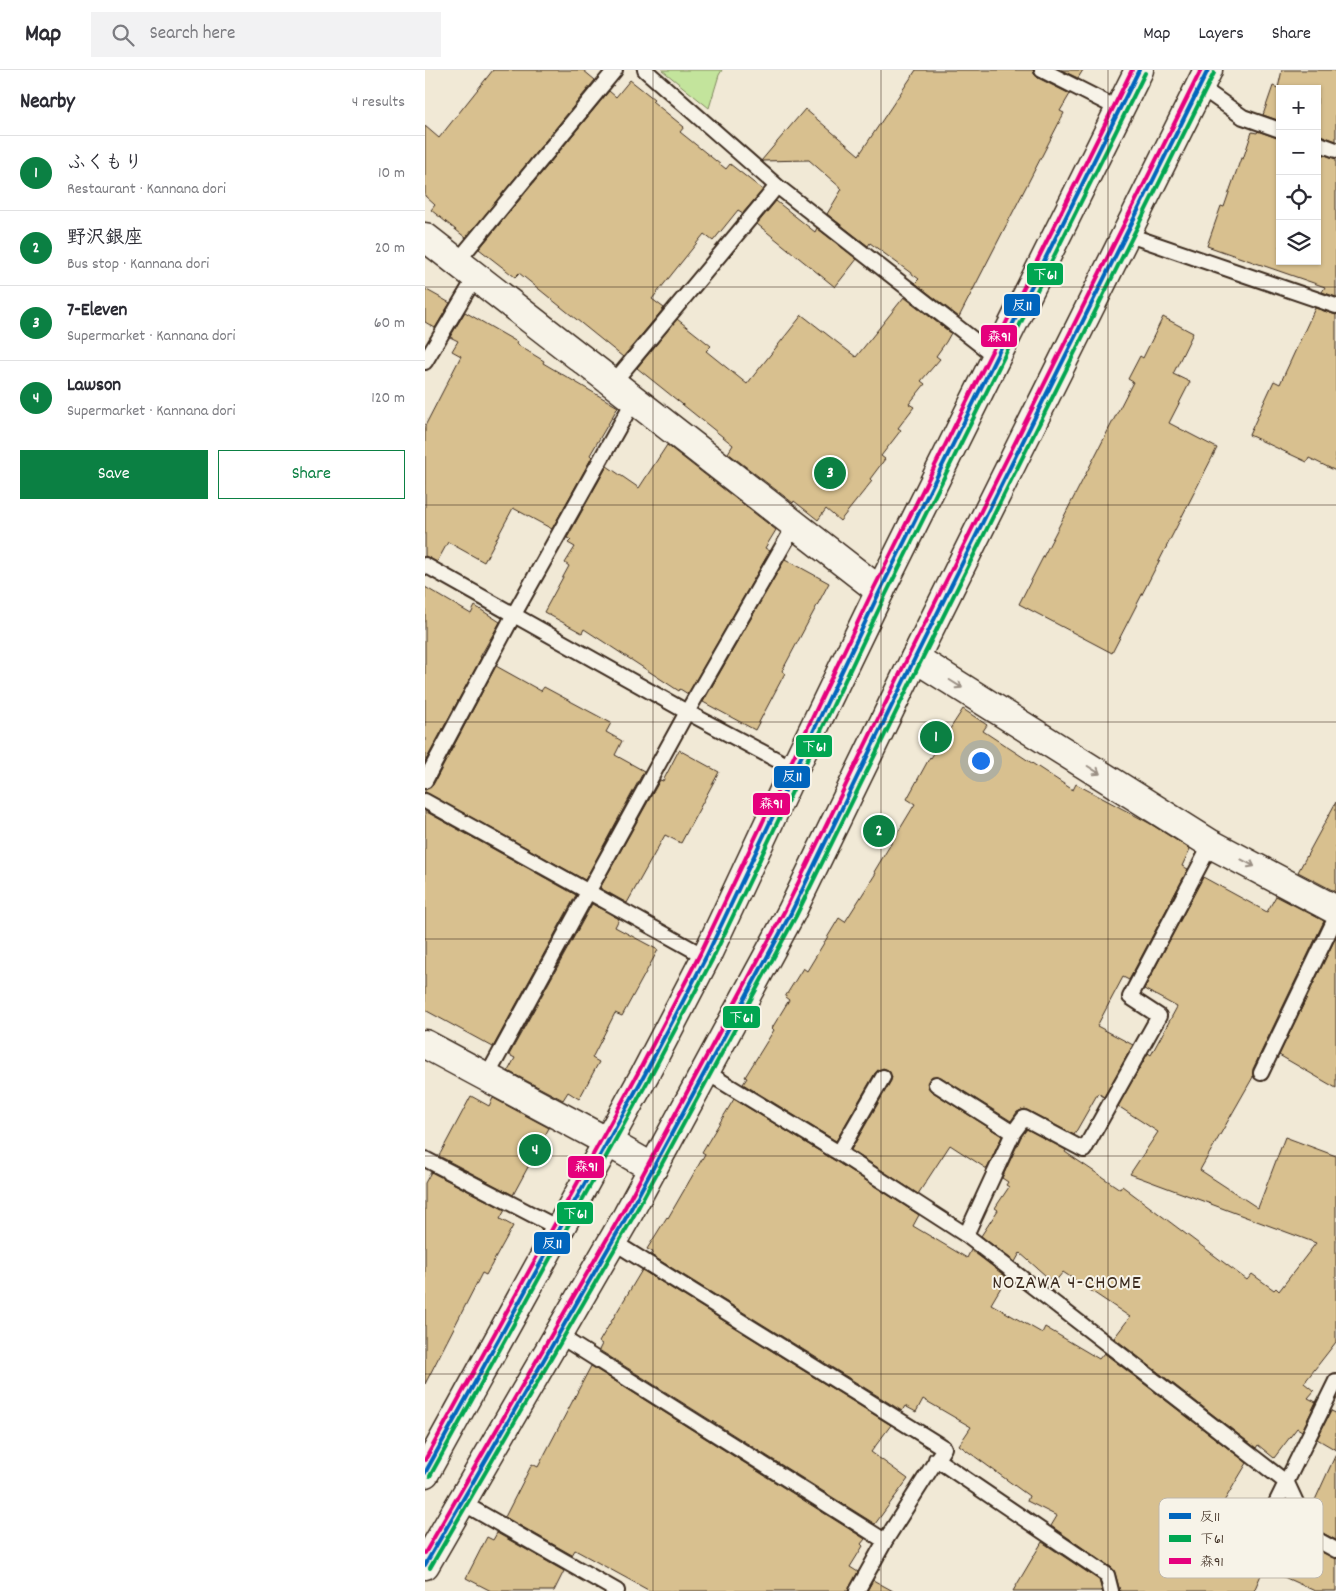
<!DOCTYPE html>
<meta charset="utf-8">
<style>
:root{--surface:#fff;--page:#f2f2f3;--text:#2b2b33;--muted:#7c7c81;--line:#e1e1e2;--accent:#0b8043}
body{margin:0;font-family:Dekko,"Klee One",sans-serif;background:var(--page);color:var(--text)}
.controls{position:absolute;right:15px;top:15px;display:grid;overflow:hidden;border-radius:0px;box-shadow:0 1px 4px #0004}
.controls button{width:45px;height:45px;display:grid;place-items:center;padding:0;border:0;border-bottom:1px solid var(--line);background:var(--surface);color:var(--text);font:25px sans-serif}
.you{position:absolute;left:555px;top:690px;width:18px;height:18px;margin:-12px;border:4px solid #fff;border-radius:50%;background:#1a73e8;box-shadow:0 0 0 8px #1a73e833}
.badge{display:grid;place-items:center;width:32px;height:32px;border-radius:50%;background:var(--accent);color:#fff;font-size:16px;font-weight:700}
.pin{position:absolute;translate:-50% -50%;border:2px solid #fff;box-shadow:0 1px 5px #0006}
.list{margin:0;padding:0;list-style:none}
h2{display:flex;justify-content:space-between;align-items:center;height:65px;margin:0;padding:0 20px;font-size:21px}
h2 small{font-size:16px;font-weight:400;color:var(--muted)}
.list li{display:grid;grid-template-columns:32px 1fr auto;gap:15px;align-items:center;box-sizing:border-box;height:75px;padding:0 20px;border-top:1px solid var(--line)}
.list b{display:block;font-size:19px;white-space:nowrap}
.list p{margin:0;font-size:16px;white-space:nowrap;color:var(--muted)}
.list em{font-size:16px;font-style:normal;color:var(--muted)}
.actions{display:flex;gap:10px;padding:15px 20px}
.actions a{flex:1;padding:11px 0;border:1px solid var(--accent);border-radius:0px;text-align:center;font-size:18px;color:var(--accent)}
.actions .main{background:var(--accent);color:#fff}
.icon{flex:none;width:28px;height:28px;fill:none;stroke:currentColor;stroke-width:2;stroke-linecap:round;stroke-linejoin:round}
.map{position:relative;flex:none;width:911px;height:1521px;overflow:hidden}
header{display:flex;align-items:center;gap:30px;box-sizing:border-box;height:70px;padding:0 25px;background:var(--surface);border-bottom:1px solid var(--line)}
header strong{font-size:24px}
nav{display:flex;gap:28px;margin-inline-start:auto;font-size:18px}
.search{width:350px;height:45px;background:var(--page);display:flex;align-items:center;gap:12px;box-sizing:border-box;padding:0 18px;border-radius:0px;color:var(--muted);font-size:19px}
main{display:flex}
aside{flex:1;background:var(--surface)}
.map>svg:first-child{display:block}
</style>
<header>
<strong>Map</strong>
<div class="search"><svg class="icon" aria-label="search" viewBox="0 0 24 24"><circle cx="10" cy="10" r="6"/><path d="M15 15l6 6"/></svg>Search here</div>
<nav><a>Map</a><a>Layers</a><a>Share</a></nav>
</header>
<main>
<aside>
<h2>Nearby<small>4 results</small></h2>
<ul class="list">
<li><span class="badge">1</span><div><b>ふくもり</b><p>Restaurant · Kannana dori</p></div><em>10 m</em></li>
<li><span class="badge">2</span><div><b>野沢銀座</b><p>Bus stop · Kannana dori</p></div><em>20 m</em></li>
<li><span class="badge">3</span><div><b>7-Eleven</b><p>Supermarket · Kannana dori</p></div><em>60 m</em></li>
<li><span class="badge">4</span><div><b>Lawson</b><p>Supermarket · Kannana dori</p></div><em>120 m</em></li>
</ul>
<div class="actions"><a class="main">Save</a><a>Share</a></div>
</aside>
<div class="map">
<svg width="911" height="1521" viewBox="0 0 911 1521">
<rect width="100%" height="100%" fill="#f1e9d6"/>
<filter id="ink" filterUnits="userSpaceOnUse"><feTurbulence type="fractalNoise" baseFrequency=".02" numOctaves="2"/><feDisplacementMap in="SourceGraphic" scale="10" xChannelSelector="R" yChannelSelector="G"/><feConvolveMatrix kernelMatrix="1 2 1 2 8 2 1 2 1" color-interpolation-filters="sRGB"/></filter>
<g filter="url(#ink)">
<path fill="#c3e49c" stroke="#7f875d" d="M 237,0 L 297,0 L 294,5 L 284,38 Z"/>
<path fill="#d8c08f" stroke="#3b2a1e" d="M 68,0 L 158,0 L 170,10 L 41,168 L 6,140 L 10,135 L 0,126 L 0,56 L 14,68 Z
M 491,0 L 608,0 L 609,4 L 613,8 L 645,24 L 635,41 L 639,43 L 534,247 L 490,213 L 494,209 L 445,173 L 443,176 L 402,144 L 417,119 L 384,90 L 336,91 L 380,39 L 434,85 Z
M 636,0 L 658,0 L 653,8 Z
M 857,0 L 911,0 L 911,71 L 892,64 L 892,19 L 855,19 L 855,51 L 838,45 L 848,16 L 853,18 Z
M 205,10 L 229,29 L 227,31 L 259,57 L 255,62 L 301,99 L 305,94 L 338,120 L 318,143 L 313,140 L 288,171 L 279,164 L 227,229 L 239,238 L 198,287 L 94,203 L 90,207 L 54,179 L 184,21 L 191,27 Z
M 833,61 L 855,69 L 855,191 L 892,191 L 892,82 L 911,89 L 911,227 L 897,222 L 900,217 L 782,176 L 796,136 L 799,137 L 816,88 L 818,89 L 827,62 L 832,63 Z
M 351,131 L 390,162 L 392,158 L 432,189 L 410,217 L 332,154 Z
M 0,219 L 25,233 L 10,258 L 0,252 Z
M 479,227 L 526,263 L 521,272 L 511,286 L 515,289 L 496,311 L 500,314 L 484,334 L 489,337 L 473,358 L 476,360 L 456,386 L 460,389 L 445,409 L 447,411 L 415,451 L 401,439 L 393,450 L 369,431 L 368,433 L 303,383 L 308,375 L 212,298 L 252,249 L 286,276 L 281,281 L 322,314 L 377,245 L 431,287 Z
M 890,238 L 911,245 L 911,401 L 884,388 L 882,392 L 824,365 L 849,311 L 855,314 Z
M 40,242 L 92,272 L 91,274 L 119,291 L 118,293 L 193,337 L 165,385 L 167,387 L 127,459 L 88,438 L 59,492 L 23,472 L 12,492 L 0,486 L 0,356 L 36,286 L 27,281 L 33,271 L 25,267 Z
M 738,247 L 768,263 L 748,304 L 765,312 L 744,353 L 792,378 L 687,583 L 594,534 L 708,312 L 703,309 L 715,286 L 718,288 Z
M 242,375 L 351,460 L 340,478 L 345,481 L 263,624 L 255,619 L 254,621 L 159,559 L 157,563 L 119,542 L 144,496 L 140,493 L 150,477 L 143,473 L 146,470 L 142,468 L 182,396 L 214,418 Z
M 360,489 L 404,513 L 357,601 L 360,603 L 330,660 L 278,632 Z
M 0,517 L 46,544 L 50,536 L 75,552 L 55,587 L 56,588 L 0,692 Z
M 71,596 L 116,621 L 119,617 L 186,653 L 181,662 L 197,671 L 190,685 L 219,701 L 160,810 L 0,722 L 0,720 L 8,715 Z
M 538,639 L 562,655 L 558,661 L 648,720 L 651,714 L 724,753 L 765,779 L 757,796 L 763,799 L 704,910 L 698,907 L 672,956 L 708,975 L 679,1027 L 673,1023 L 649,1065 L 600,1039 L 592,1042 L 586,1051 L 516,1007 L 507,1006 L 502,1013 L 506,1021 L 577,1066 L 562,1099 L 525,1075 L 493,1124 L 426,1080 L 466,1011 L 467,1007 L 463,1000 L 458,998 L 450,1003 L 411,1071 L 318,1014 L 322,1008 L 320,1007 L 349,960 L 347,958 L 364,930 L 360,927 L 378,898 L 382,901 L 414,848 L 420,852 L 451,803 L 449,802 L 490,734 L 482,729 L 505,687 L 506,688 Z
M 254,680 L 294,702 L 256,773 L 240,765 L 202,833 L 175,818 L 235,710 L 238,711 Z
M 911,732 L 911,822 L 873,802 Z
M 0,741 L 151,825 L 68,977 L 0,940 Z
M 778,807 L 842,842 L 851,826 L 899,851 L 828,999 L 828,1007 L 775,1100 L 833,1138 L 860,1067 L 911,1086 L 911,1272 L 879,1313 L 889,1321 L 883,1328 L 891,1332 L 877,1361 L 872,1358 L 849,1388 L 833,1375 L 831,1378 L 689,1268 L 705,1247 L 638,1202 L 629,1213 L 595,1183 L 590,1192 L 556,1166 L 573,1140 L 570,1138 L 584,1117 L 581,1115 L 583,1112 L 577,1108 L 596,1067 L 602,1059 L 641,1080 L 640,1082 L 695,1119 L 697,1116 L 822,1210 L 827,1204 L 849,1220 L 851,1218 L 854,1221 L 891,1173 L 705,1104 L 733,1062 L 693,1036 L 723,983 L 726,985 L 752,937 L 719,919 Z
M 167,834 L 194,849 L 190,857 L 233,880 L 197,946 L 190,943 L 167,988 L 174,992 L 154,1029 L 143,1022 L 138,1030 L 83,1001 L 90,988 L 84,985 Z
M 911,867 L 911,1018 L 854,985 Z
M 46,1026 L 64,1036 L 68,1028 L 124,1058 L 88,1125 L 14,1086 Z
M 309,1029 L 409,1090 L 494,1145 L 488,1156 L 542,1188 L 546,1180 L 582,1207 L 566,1234 L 617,1263 L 620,1257 L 674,1289 L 679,1283 L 822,1393 L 798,1433 L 833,1449 L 813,1491 L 812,1495 L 817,1502 L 822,1503 L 829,1498 L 849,1456 L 873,1467 L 875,1462 L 883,1475 L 911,1489 L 911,1521 L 890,1521 L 839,1498 L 829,1521 L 695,1521 L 690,1503 L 687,1498 L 626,1456 L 632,1446 L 602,1431 L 604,1426 L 534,1375 L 546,1357 L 498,1329 L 491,1342 L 480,1336 L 477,1341 L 226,1185 L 228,1182 L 222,1179 L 242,1147 L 243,1148 L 280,1084 L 277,1082 Z
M 6,1102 L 80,1140 L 75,1149 L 88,1156 L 61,1205 L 57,1203 L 0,1314 L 0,1113 Z
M 217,1200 L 466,1355 L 446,1382 L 483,1409 L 450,1454 L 174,1280 L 177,1274 L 174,1272 Z
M 166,1296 L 440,1469 L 436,1474 L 438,1476 L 425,1497 L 433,1502 L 423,1521 L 225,1521 L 150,1480 L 147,1485 L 80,1447 L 107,1394 L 113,1397 Z
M 906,1341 L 911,1343 L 911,1380 L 892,1369 Z
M 911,1384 L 911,1470 L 894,1461 L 885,1441 Z
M 72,1463 L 139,1501 L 129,1521 L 66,1521 L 41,1508 L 62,1467 L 68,1470 Z
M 617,1472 L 674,1510 L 677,1521 L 588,1521 Z
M 448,1510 L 468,1521 L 442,1521 Z"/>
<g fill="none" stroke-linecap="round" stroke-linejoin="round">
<g stroke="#3b2a1e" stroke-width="18">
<path id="lane" d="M 220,0 L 352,116 L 572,288
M 617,0 L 694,39
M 774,16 L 818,47 L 855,60
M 892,73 L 911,80
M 701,164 L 911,236
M 32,192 L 190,0
M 0,292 L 51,206
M 188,313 L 352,116
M 0,495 L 262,642 L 369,699
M 0,711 L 88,546 L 209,330
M 0,731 L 281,887
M 281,1002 L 414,1083 L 541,1165 L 862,1413 L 887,1467 L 911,1480
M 836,1003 L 911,847
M 61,1008 L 262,642 L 370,455
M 511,1014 L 588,1063
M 414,1083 L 458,1007
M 0,1089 L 133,1158
M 541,1165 L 588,1063 L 599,1048 L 659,1080 L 734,946 L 705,927 L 786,774
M 187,1171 L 519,1378 L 460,1471 L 432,1521
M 133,1265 L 460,1471
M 511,1389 L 682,1505 L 686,1521
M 36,1432 L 192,1521
M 821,1494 L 911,1311"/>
</g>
<g stroke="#3b2a1e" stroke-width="31">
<path id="street" d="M 0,167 L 455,521
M 490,588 L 786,774 L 911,840
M 0,974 L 181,1071 L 228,1098"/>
</g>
<g stroke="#3b2a1e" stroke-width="31">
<path id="primary" d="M 0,1403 L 220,1004 L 281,887 L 369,699 L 455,521 L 714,0
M 0,1495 L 202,1146 L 366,843 L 490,588 L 783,0"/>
</g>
<use href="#lane" stroke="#f7f3e8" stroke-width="14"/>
<use href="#street" stroke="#f7f3e8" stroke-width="28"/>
<use href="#primary" stroke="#f7f3e8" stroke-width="28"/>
<g stroke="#f7f3e8" stroke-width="8">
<path id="bus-1" d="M 0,1403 L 220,1004 L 281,887 L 455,521 L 714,0
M 0,1495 L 202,1146 L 366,843 L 490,588 L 783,0"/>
</g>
<g stroke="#f7f3e8" stroke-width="8">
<path id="bus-2" d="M 5,1406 L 225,1007 L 287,890 L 461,524 L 720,3
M 5,1498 L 207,1149 L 371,846 L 496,591 L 789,3"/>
</g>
<g stroke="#f7f3e8" stroke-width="8">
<path id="bus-3" d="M 0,1390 L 214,1001 L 275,884 L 449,518 L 707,0
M 0,1483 L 197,1143 L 360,840 L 484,585 L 776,0"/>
</g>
<use href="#bus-1" stroke="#0065bd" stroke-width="4"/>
<use href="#bus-2" stroke="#00a651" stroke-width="4"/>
<use href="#bus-3" stroke="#e5007d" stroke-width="4"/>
</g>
<defs><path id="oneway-shaft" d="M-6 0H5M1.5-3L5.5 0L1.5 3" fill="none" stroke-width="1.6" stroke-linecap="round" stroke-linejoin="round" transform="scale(1.25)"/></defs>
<g stroke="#998e83">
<use href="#oneway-shaft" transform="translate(531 614) rotate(32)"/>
<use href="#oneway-shaft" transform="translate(669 700) rotate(32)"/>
<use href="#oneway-shaft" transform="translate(823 793) rotate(28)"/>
</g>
</g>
<path fill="none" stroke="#3b2a1e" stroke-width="1" stroke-opacity="0.55" d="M 228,0 L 228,1521M 456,0 L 456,1521M 683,0 L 683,1521M 0,217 L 911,217M 0,435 L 911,435M 0,652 L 911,652M 0,869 L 911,869M 0,1086 L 911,1086M 0,1304 L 911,1304"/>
<g text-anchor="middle" stroke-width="4" stroke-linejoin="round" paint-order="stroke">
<g font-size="20" letter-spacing="1" fill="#3b2a1e" stroke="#f7f3e8">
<text x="642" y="1218">NOZAWA 4-CHOME</text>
</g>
</g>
<rect x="734" y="1428" width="164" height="80" rx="8" fill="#f7f3e8" stroke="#bfb7ab" stroke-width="1"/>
<rect x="744" y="1443" width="22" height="6" fill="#0065bd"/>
<rect x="744" y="1465" width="22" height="7" fill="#00a651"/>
<rect x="744" y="1488" width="22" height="6" fill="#e5007d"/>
<g font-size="14" fill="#3b2a1e">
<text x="775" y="1451">反11</text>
<text x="775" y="1473">下61</text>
<text x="775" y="1496">森91</text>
</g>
<g stroke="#f7f3e8" stroke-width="2">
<rect x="601" y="192" width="38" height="24" rx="5" fill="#00a651"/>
<rect x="578" y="223" width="38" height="24" rx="5" fill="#0065bd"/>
<rect x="555" y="254" width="38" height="24" rx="5" fill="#e5007d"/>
<rect x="370" y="664" width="38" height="24" rx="5" fill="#00a651"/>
<rect x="348" y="695" width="38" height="24" rx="5" fill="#0065bd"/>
<rect x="327" y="722" width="39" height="24" rx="5" fill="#e5007d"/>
<rect x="297" y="935" width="39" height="24" rx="5" fill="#00a651"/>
<rect x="142" y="1085" width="38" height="24" rx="5" fill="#e5007d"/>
<rect x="131" y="1131" width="38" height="24" rx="5" fill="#00a651"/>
<rect x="108" y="1161" width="38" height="24" rx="5" fill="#0065bd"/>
</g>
<g font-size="14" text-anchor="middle" font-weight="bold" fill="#fff">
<text x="620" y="209">下61</text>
<text x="597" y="240">反11</text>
<text x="574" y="271">森91</text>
<text x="389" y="681">下61</text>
<text x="367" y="711">反11</text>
<text x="346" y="738">森91</text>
<text x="316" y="952">下61</text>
<text x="161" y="1101">森91</text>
<text x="150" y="1148">下61</text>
<text x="127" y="1178">反11</text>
</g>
</svg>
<div class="controls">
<button>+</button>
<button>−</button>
<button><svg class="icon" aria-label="locate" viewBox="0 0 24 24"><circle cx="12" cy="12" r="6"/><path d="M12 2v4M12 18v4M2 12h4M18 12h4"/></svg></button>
<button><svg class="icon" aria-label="layers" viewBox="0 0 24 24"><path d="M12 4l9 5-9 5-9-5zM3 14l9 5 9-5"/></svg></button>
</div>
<div class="you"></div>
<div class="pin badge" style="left:511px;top:667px">1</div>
<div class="pin badge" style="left:454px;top:761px">2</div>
<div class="pin badge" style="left:405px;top:403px">3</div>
<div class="pin badge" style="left:110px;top:1080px">4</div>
</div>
</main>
